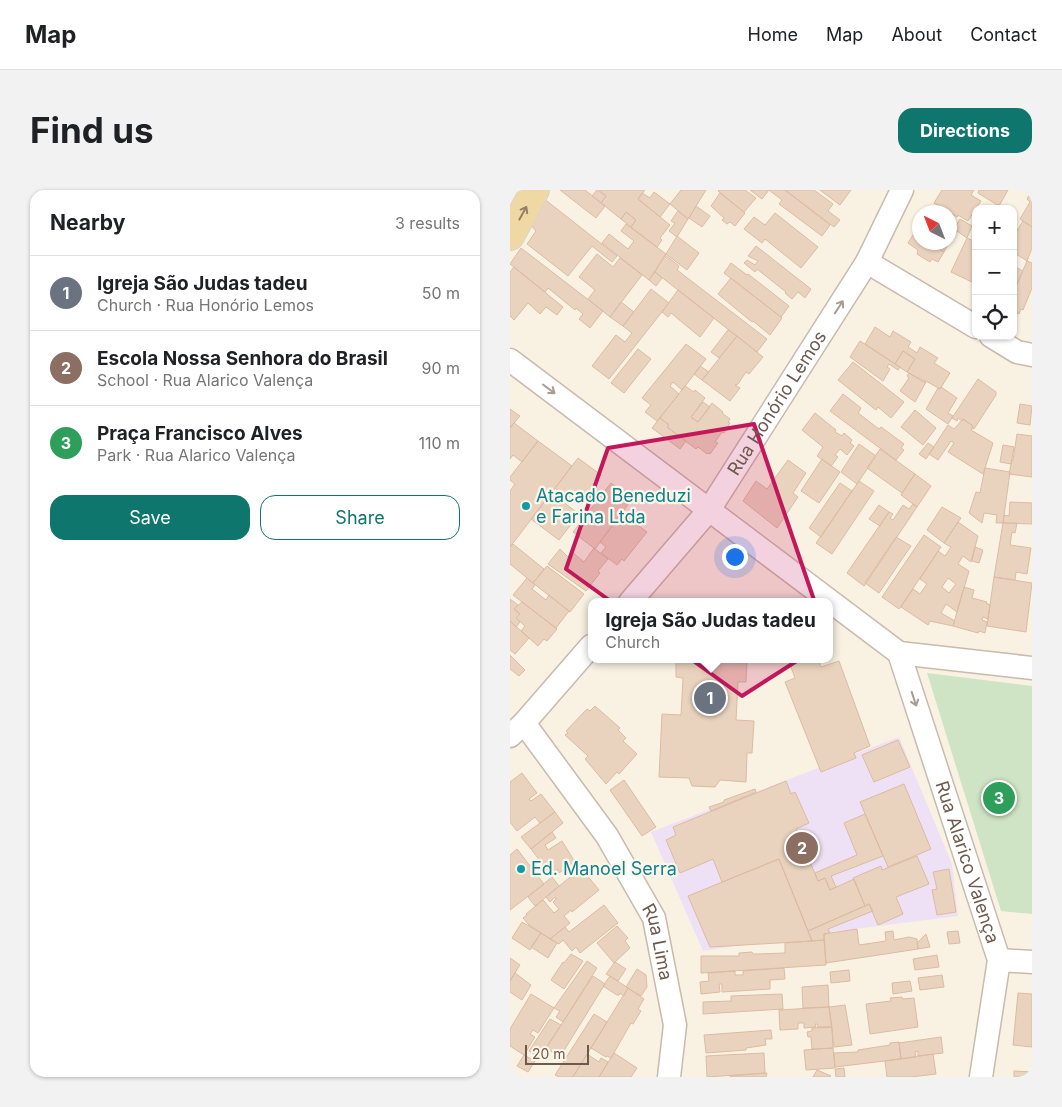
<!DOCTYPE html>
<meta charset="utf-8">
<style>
:root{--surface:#fff;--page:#f2f2f2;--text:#202124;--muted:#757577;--line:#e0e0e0;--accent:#0f766e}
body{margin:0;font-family:Inter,sans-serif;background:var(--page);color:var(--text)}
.controls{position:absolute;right:15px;top:15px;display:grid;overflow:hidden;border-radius:10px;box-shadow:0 1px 4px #0004}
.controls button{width:45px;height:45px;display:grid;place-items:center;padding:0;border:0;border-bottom:1px solid var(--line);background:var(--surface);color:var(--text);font:25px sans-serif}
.compass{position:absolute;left:402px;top:15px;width:45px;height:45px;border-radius:50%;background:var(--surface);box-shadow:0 1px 4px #0004;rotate:318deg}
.scale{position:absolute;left:15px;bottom:12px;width:64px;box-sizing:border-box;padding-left:5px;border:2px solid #6d5a4d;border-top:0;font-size:14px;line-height:18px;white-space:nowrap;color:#6d5a4d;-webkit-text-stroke:4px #fcf6e9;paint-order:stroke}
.you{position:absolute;left:224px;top:366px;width:18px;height:18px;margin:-12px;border:4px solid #fff;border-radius:50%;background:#1a73e8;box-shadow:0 0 0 8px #1a73e833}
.badge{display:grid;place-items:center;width:32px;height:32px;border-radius:50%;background:var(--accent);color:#fff;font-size:16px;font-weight:700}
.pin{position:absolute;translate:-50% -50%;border:2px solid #fff;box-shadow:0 1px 5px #0006}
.popup{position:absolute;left:78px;top:408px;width:245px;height:65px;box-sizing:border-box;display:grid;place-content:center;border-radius:10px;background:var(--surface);filter:drop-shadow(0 1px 4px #0005);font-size:16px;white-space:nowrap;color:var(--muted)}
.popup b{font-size:19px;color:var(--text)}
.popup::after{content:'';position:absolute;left:50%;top:100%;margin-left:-10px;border:10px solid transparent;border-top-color:var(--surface)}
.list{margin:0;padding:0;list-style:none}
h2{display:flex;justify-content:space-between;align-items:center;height:65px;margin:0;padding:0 20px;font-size:21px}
h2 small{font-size:16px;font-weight:400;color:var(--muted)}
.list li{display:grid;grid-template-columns:32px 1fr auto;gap:15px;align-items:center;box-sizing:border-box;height:75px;padding:0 20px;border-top:1px solid var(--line)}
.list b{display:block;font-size:19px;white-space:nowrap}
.list p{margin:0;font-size:16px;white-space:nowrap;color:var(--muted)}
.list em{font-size:16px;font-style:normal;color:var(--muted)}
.actions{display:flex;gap:10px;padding:15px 20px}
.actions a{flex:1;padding:11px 0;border:1px solid var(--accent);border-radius:15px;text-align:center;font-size:18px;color:var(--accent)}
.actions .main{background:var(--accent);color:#fff}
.icon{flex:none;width:28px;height:28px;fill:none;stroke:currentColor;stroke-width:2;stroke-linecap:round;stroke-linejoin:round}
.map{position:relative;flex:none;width:522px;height:887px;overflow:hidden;border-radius:15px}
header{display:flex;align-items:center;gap:30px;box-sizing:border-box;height:70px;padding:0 25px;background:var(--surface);border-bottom:1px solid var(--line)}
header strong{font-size:24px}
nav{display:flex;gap:28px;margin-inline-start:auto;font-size:18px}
.intro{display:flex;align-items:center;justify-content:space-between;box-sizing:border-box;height:120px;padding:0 30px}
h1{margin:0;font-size:35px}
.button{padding:12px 22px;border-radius:15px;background:var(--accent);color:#fff;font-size:18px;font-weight:700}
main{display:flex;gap:30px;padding:0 30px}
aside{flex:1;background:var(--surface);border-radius:15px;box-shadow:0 1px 4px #0004}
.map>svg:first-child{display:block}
</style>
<header>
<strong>Map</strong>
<nav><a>Home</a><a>Map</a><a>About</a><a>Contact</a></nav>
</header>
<div class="intro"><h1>Find us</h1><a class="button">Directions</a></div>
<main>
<aside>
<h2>Nearby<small>3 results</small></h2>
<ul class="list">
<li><span class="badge" style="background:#6b7280">1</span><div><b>Igreja São Judas tadeu</b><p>Church · Rua Honório Lemos</p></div><em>50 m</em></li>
<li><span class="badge" style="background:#8d6e63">2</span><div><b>Escola Nossa Senhora do Brasil</b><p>School · Rua Alarico Valença</p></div><em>90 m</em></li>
<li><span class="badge" style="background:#2e9e5b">3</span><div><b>Praça Francisco Alves</b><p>Park · Rua Alarico Valença</p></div><em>110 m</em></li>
</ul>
<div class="actions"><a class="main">Save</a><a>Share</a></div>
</aside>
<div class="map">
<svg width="522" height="887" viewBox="0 0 522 887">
<rect width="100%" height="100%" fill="#f9f2e3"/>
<path fill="#eee0f5" d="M 389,547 L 442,674 L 448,726 L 313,743 L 193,761 L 141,642 Z"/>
<path fill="#cfe4c4" d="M 417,483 L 522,496 L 522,724 L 491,721 Z"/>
<path fill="#ead3be" stroke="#dbbba1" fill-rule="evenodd" d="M 50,0 L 75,0 L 95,16 L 86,28 Z
M 87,0 L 96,6 L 91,13 L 82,6 Z
M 89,0 L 135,0 L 128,9 L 160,35 L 150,48 L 152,50 L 147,57 L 121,37 L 126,30 L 116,22 L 111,29 L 91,13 L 96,6 Z
M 171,0 L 196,0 L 178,29 L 160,14 Z
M 209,0 L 235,0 L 246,8 L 234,22 L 208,1 Z
M 240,0 L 259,0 L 252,9 Z
M 259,0 L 275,0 L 320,35 L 312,46 L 269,14 L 272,10 Z
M 275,0 L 304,0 L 323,14 L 318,21 L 330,30 L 324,37 Z
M 310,0 L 341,0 L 330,15 Z
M 432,0 L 464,0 L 461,5 L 471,11 L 458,31 L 448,25 L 447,27 L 424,13 Z
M 469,0 L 498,0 L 489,16 L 468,3 Z
M 522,0 L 522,37 L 510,29 L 520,12 L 517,9 Z
M 144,2 L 160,14 L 150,27 L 128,9 L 132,3 L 140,8 Z
M 210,3 L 235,23 L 225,36 L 220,32 L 217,34 L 212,30 L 214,28 L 201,16 Z
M 33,8 L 107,66 L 102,72 L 82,56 L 58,86 L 17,54 L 26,41 L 19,33 Z
M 186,16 L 200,26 L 192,37 L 179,28 Z
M 168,21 L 178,29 L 167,47 L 159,41 L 165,33 L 161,31 Z
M 116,22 L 126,30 L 121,37 L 111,29 Z
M 265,23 L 308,57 L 291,78 L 255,49 L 252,53 L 234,39 L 244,27 L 255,35 Z
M 450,29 L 462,36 L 457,48 L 444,39 Z
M 513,31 L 522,37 L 522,58 L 517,71 L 503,62 L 503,47 Z
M 440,32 L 443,34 L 441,37 L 447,41 L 441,51 L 440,50 Z
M 116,34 L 156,64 L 139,90 L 92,53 L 99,44 L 118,59 L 124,51 L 111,41 Z
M 410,34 L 410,52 L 426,52 L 424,56 L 434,62 L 428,72 L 422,69 L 420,72 L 407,64 L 408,60 L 398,53 Z
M 167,46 L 189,63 L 177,80 L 156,64 Z
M 457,48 L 466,52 L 466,94 L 441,82 Z
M 426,52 L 439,52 L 434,62 L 424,56 Z
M 246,56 L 301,99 L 295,108 L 288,102 L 282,109 L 275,103 L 276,102 L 247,79 L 245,82 L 234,73 L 237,70 L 245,75 L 248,71 L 238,66 Z
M 11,58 L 93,121 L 80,138 L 69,129 L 73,124 L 66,118 L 65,120 L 38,98 L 35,102 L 0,74 Z
M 87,64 L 103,77 L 110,68 L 132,85 L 100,127 L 78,109 L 85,100 L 69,87 Z
M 155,65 L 169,76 L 167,80 L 257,149 L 247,162 L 145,82 Z
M 517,71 L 522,73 L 522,98 L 513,120 L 511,119 L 509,124 L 503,121 L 503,103 Z
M 221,73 L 237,85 L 238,84 L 279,116 L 271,127 L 214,83 Z
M 503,76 L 513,81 L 503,103 Z
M 4,77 L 53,117 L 47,125 L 36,117 L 30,124 L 18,113 L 4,130 L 0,126 L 0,82 Z
M 145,82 L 152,88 L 146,96 L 139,90 Z
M 221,88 L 272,128 L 260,145 L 243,131 L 242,132 L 208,104 Z
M 141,99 L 159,113 L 99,189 L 82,176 L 106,145 L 115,152 L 122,143 L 113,136 Z
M 168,100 L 204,128 L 190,147 L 161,123 L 158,127 L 152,122 Z
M 111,112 L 124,122 L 113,136 L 100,127 Z
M 365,137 L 380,147 L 383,141 L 401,152 L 398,157 L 407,163 L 410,157 L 428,168 L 424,173 L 440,183 L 430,199 L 416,191 L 415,193 L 397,182 L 405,169 L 393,161 L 385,174 L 355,154 Z
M 218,140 L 227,146 L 209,168 L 201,162 Z
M 227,146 L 253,167 L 239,184 L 236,182 L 228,194 L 225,195 L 230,198 L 220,211 L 192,190 Z
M 350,151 L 390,177 L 388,180 L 379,174 L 377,177 L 380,179 L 373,191 L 340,167 Z
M 176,154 L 196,169 L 172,200 L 163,192 L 160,196 L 169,204 L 147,231 L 135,222 L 141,215 L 132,208 Z
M 128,159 L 141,169 L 114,203 L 101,193 Z
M 393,161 L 405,169 L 397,182 L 385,174 Z
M 343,172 L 394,212 L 381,228 L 368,217 L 366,220 L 328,190 Z
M 190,176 L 199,182 L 192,190 L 184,184 Z
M 399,183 L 416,192 L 405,212 L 390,201 L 399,188 L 397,186 Z
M 468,189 L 486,202 L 486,205 L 464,239 L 462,238 L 463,236 L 453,229 L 452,231 L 448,228 L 447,231 L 442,228 Z
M 175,196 L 184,202 L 185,200 L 195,208 L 181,227 L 188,232 L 202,213 L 213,222 L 212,223 L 220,229 L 218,232 L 220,233 L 214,243 L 212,242 L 205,252 L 208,253 L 200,264 L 198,263 L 197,264 L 188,257 L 186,259 L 157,237 L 159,235 L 150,228 Z
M 431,197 L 447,208 L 438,223 L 443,226 L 438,234 L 416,219 L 428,198 L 430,199 Z
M 333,204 L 351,218 L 348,223 L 369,239 L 371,237 L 394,254 L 391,258 L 394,260 L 386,270 L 320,221 Z
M 193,212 L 200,217 L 188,232 L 181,227 Z
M 510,214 L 522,216 L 520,235 L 507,233 Z
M 0,219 L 10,226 L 0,238 Z
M 405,220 L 426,238 L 413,255 L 391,237 Z
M 305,223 L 326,240 L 325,242 L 332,246 L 334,243 L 342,250 L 340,253 L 344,256 L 337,265 L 330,259 L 325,265 L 328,267 L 321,276 L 307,266 L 313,257 L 292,240 Z
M 150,228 L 159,235 L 157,237 L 176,251 L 170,259 L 142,238 Z
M 453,229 L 463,236 L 461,240 L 483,253 L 473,284 L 438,262 L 444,253 L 441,251 L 428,270 L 419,264 L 438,235 L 444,239 Z
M 4,233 L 28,251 L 12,272 L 3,265 L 0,269 L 0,238 Z
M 507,244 L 522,246 L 522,287 L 499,284 L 502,270 L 503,270 Z
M 28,251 L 62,276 L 0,357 L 0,301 L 5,294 L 0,290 L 0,287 Z
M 418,253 L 424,257 L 416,269 L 409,264 Z
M 349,254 L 366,266 L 347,294 L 331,282 Z
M 493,255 L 504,257 L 501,274 L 490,272 Z
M 370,259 L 405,284 L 392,303 L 357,278 Z
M 68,268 L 91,285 L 82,296 L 85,298 L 76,310 L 67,303 L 61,311 L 45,298 Z
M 312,269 L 330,282 L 309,313 L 291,301 Z
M 278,270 L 296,283 L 283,303 L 288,307 L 267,338 L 233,311 L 246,291 L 257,299 Z
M 475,278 L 500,282 L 493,333 L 486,333 L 487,325 L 474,323 L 472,333 L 459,323 L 466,302 L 470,303 Z
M 405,284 L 421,296 L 407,317 L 391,305 Z
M 349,291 L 364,301 L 322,364 L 306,353 Z
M 101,293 L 122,309 L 85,359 L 63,342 Z
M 330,293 L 342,301 L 311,347 L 299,338 Z
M 41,303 L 69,324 L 49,350 L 21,329 Z
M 500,312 L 522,313 L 522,334 L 493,333 L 494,325 L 499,326 Z
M 403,314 L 407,317 L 354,396 L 337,383 L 379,322 L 383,324 L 380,328 L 383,330 L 393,315 L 399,319 Z
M 369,315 L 379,322 L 370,336 L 359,329 Z
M 432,317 L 451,328 L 434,353 L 417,340 Z
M 112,323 L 137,342 L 114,371 L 112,369 L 107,375 L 91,363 L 96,357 L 90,352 Z
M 448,332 L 468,346 L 461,372 L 453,366 L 448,374 L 459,381 L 447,422 L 436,414 L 431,423 L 445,431 L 443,436 L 420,431 L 418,435 L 391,417 L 403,399 L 410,404 L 417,394 L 410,389 L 428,361 L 435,366 L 441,357 L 434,353 ZM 438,388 L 446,394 L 439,403 L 432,397 Z
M 493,333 L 507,333 L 505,343 L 502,342 L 500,355 L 521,358 L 517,384 L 506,382 L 505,390 L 484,387 Z
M 414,345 L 431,357 L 389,419 L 372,407 Z
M 386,347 L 401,356 L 369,403 L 355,393 Z
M 3,354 L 34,379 L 23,393 L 0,374 L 0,357 Z
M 465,357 L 473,360 L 469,373 L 462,371 Z
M 84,358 L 98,369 L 88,381 L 90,383 L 76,401 L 38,374 L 50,359 L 58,367 L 62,362 L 74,372 Z
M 37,376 L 74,404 L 60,422 L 23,393 Z
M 484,387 L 522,393 L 516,442 L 477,436 Z
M 17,388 L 25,395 L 22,399 L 36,410 L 39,405 L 59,421 L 46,438 L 3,405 Z
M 454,397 L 464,400 L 462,408 L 477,412 L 476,413 L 480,415 L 478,429 L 473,427 L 472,430 L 477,432 L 475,443 L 469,441 L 468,443 L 443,436 Z
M 0,409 L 8,415 L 4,419 L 10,424 L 6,428 L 10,432 L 6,437 L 0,431 Z
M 12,412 L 47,439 L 37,451 L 34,449 L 28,456 L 11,441 L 15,436 L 6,428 L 10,424 L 4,419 Z
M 0,431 L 19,448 L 5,464 L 0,460 Z
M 0,465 L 15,480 L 9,486 L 0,479 Z
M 166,469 L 230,469 L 230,472 L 237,472 L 236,492 L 228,492 L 226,530 L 244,531 L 242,563 L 237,563 L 236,592 L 210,590 L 205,597 L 182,596 L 179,588 L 149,587 L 152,524 L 171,525 L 173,488 L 166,487 Z
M 278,469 L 308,469 L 311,477 L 329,471 L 360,556 L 344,563 L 346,568 L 311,582 L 275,492 L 285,488 Z
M 85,516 L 110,538 L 108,540 L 116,548 L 113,551 L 127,564 L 109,584 L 107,582 L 96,594 L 75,569 L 78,566 L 55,545 L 58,543 L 56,541 L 77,519 L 80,521 Z
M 388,550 L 400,577 L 364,592 L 352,565 Z
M 12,583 L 27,603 L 19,609 L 21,611 L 31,604 L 45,622 L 30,633 L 25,627 L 7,641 L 0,632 L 0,592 Z
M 114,590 L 146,637 L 132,646 L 100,600 Z
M 276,591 L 281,604 L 285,602 L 299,633 L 286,639 L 308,691 L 315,688 L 320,700 L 344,689 L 355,716 L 298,741 L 269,669 L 212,692 L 203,669 L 170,683 L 156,650 L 166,645 L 163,637 Z
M 394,594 L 421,659 L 378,677 L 350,612 Z
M 245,599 L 246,602 L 201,621 L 199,617 L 214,612 L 214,610 Z
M 45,622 L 53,633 L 21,659 L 11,647 Z
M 355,624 L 373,666 L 321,686 L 326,697 L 320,700 L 315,688 L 308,691 L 305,683 L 347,665 L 334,633 Z
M 42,642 L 46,648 L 35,655 L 38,660 L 52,651 L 65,672 L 49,683 L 47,679 L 40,684 L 21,659 Z
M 7,659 L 34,694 L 0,720 L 0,665 Z
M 407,666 L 419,694 L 386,707 L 393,724 L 368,735 L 359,714 L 355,716 L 343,688 L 371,676 L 372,680 Z
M 269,669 L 302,751 L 200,757 L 178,706 Z
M 71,678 L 89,700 L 62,722 L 61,720 L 54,726 L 60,733 L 40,749 L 19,735 L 13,728 L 17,725 L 16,724 L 33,710 L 44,723 L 49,719 L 43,712 L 46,709 L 45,707 L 40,712 L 36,707 Z
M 439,679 L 446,722 L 427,725 L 422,700 L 427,699 L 423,682 Z
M 42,687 L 49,696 L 25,716 L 18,707 Z
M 359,714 L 363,721 L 318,739 L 320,743 L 314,744 L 314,750 L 302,751 L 298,741 Z
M 94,715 L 108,733 L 70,763 L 66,757 L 62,761 L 53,750 L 49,754 L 40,749 L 55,737 L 59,742 Z
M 12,732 L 31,743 L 20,760 L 2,748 Z
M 107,736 L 118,748 L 115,751 L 120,758 L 104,773 L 87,753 Z
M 347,739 L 349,755 L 376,751 L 375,742 L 383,741 L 384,750 L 399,747 L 407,749 L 408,759 L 316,773 L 314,744 Z
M 448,741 L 450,753 L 439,754 L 437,742 Z
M 31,743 L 47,753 L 38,768 L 21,757 Z
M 416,744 L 420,757 L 408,759 L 407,753 Z
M 314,750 L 316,775 L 191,783 L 191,766 L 229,766 L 229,763 L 242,762 L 243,764 L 248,764 L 275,763 L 275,753 Z
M 61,764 L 73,771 L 54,799 L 41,790 L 53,772 L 54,773 Z
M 427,765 L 429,777 L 405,780 L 403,769 Z
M 0,768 L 10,775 L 0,791 Z
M 77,771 L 87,778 L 53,832 L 46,827 L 50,821 L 44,818 Z
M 105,772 L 116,779 L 108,791 L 96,784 Z
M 274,778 L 275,789 L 260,790 L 260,799 L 212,802 L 212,794 L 209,794 L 210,802 L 191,804 L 190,792 L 199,791 L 198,783 L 225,781 L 225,785 L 233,785 L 233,781 Z
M 127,779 L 136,785 L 137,797 L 131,806 L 116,797 Z
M 339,780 L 340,791 L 321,793 L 320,782 Z
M 5,783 L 21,795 L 12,810 L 0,802 L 0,791 Z
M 432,785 L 434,797 L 410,800 L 408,788 Z
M 83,786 L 95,794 L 50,867 L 36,858 Z
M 100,786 L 118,798 L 114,806 L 110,803 L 109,805 L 107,805 L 93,796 Z
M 400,791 L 402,801 L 383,804 L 382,793 Z
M 318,795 L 319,817 L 293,818 L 292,797 Z
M 118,798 L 134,809 L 128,819 L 131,821 L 123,834 L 121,833 L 101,868 L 97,866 L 96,867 L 81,858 Z
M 508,803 L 522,804 L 522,857 L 503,855 Z
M 21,804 L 44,818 L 28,843 L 23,840 L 20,844 L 25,847 L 14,865 L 0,856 L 0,839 Z
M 272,804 L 273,819 L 193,824 L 193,812 L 221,811 L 221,806 Z
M 392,807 L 393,809 L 404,808 L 408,837 L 360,844 L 356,814 L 381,811 L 380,808 Z
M 335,815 L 342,855 L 324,857 L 319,817 Z
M 319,817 L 322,837 L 308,837 L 307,834 L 305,834 L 306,837 L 294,838 L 294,833 L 288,833 L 288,839 L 270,840 L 269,820 Z
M 84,824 L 97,832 L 63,887 L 49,887 L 45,885 Z
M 40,829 L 51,835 L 30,868 L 19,861 Z
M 322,837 L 323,858 L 302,859 L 301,847 L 298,847 L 297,842 L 302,841 L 302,838 Z
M 261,840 L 262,849 L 255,849 L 256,855 L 236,858 L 236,860 L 196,863 L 194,845 Z
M 431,847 L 433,863 L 408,866 L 408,861 L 405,862 L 406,867 L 391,869 L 389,853 Z
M 389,852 L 391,869 L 325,877 L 324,863 L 348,862 L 348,860 L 380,855 L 380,853 Z
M 323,858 L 325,878 L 296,880 L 294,860 Z
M 104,863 L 127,878 L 121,887 L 89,887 Z
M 254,863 L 255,883 L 197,887 L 196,866 Z
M 77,864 L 89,872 L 91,868 L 98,872 L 89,887 L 63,887 Z
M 423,864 L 426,884 L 401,887 L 377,887 L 375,871 Z
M 14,865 L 25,871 L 18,882 L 7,876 Z
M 334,878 L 335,887 L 326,887 L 325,879 Z
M 307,880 L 321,886 L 320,887 L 303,887 Z
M 504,881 L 522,882 L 522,887 L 504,887 Z
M 257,883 L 256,887 L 220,887 L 220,886 Z"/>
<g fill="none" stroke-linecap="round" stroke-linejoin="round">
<g stroke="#c8baac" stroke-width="25">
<g id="minor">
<path d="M 357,72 L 466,137"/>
<path d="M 481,146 L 507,162 L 522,165"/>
<path d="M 0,170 L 389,463"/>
<path id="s1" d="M 120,412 L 199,320 L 357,72 L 392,0"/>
<path id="s2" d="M 389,463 L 489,770 L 471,887"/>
<path d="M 389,463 L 522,478"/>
<path id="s3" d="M 14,533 L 97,646 L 144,728 L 165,835 L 159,887"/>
<path d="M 0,546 L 14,533 L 81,456"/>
<path d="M 489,770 L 522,772"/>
</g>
</g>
<g stroke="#d9d4d1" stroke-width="30">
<path id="major" d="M 0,46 L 25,0"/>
</g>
<use href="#minor" stroke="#fff" stroke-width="22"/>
<use href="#major" stroke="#efd8a3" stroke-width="28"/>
</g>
<defs><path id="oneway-shaft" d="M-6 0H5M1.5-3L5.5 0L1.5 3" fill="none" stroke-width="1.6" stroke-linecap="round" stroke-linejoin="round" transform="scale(1.25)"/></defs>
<use stroke="#948067" href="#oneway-shaft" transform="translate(13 23) rotate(-61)"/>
<g stroke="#a79c94">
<use href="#oneway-shaft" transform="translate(329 117) rotate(-57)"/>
<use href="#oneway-shaft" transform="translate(39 199) rotate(37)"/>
<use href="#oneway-shaft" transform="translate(404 509) rotate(72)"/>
</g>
<path fill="#c2185b" fill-opacity="0.2" stroke="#c2185b" stroke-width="4" stroke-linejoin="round" d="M 244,234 L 318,451 L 232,506 L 56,379 L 98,258 Z"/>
<g fill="#0f9aa8" stroke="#fcf6e9" stroke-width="2">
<circle cx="16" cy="316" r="5"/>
<circle cx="11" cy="679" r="5"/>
</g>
<g text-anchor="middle" stroke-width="4.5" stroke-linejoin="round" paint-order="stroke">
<g font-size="18" fill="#6d5a4d" stroke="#fcf6e9">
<text dy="6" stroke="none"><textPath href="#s1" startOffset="248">Rua Honório Lemos</textPath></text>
<text dy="6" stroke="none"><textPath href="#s2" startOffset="220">Rua Alarico Valença</textPath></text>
<text dy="6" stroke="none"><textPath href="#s3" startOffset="259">Rua Lima</textPath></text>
</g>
<g font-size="18" fill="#0d838f" stroke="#fcf6e9" text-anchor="start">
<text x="26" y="312">Atacado Beneduzi<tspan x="26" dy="21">e Farina Ltda</tspan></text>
<text x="21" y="685">Ed. Manoel Serra</text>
</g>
</g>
</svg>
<div class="controls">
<button>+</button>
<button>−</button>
<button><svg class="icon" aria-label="locate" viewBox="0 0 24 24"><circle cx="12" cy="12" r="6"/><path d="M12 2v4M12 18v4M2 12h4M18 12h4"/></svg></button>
</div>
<svg class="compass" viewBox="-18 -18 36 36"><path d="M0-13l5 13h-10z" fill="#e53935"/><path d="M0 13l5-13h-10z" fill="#757577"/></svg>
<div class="scale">20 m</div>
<div class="you"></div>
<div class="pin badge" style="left:200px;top:508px;background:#6b7280">1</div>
<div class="popup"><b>Igreja São Judas tadeu</b>Church</div>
<div class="pin badge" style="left:292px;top:658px;background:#8d6e63">2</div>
<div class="pin badge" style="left:489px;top:608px;background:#2e9e5b">3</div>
</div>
</main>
